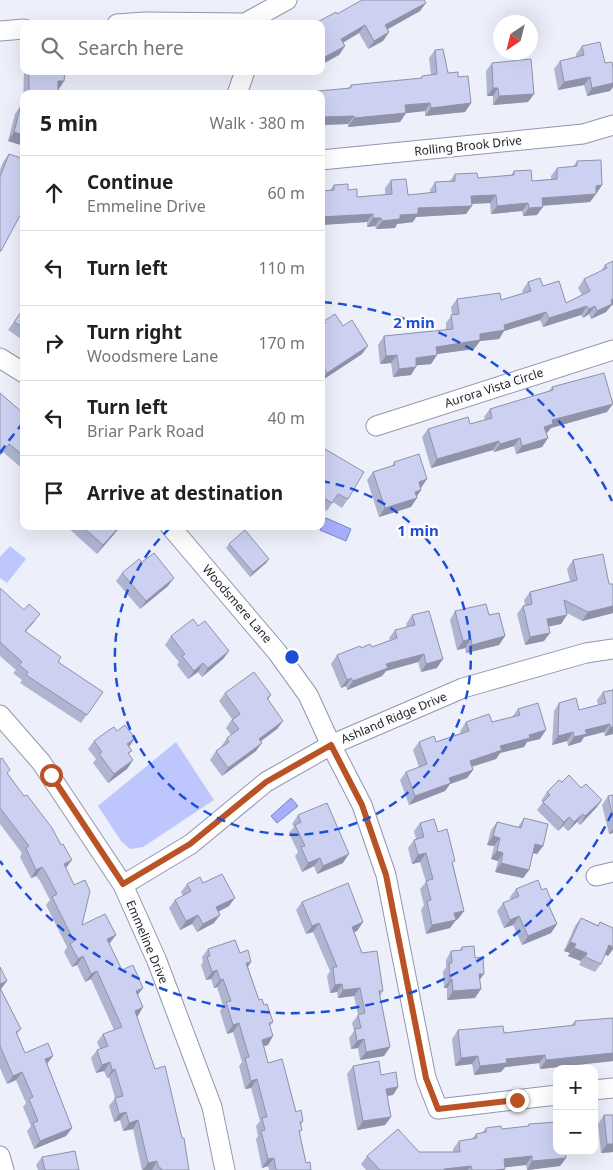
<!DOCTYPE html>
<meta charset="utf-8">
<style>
:root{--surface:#fff;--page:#f6f6f6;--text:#202124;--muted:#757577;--line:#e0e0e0}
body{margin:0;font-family:"Noto Sans",sans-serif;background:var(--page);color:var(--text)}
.controls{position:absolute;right:15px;bottom:15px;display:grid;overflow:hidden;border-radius:10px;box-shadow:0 5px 20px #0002}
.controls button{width:45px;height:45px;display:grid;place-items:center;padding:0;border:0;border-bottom:1px solid var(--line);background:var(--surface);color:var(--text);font:25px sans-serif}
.compass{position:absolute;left:493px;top:15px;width:45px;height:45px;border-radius:50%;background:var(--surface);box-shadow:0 5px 20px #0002;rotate:215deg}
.stop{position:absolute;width:15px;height:15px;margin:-11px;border:4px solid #b95326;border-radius:50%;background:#fff}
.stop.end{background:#b95326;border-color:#fff;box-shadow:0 1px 5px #0008}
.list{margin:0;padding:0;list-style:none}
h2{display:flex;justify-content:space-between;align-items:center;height:65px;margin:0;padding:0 20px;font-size:21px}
h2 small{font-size:16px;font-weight:400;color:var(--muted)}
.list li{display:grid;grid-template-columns:32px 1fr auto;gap:15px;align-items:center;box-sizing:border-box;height:75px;padding:0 20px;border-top:1px solid var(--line)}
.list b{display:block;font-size:19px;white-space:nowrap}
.list p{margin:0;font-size:16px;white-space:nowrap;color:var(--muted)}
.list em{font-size:16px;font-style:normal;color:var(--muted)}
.icon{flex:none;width:28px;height:28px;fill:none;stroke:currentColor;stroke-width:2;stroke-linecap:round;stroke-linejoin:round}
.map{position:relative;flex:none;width:613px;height:1170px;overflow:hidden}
.search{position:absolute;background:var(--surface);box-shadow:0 5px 20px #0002;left:20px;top:20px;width:305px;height:55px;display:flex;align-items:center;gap:12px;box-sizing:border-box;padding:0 18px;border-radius:10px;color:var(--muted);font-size:19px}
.panel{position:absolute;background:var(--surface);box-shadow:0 5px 20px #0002;left:20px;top:90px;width:305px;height:440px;border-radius:10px}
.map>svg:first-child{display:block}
</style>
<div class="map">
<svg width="613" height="1170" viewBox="0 0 613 1170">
<rect width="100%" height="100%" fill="#edeffa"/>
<path fill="#bec6fe" d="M 10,546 L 26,559 L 7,583 L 0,578 L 0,557 Z
M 176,742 L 214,800 L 143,847 L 130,849 L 121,841 L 98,806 Z"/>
<path fill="#a5affe" stroke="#7c84be" d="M 326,518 L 351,529 L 346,541 L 320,530 Z
M 291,798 L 298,806 L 277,823 L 271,816 Z"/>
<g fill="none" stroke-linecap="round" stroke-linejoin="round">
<g stroke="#9296b0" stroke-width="21">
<path id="minor" d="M 117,24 L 145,22 L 245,23 L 287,0
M 0,31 L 24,29
M 237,94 L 245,71
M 321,160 L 583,134 L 613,125
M 0,358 L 24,373
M 376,426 L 613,350
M 170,526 L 277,652 L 308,695 L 331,745 L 362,805 L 386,875 L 426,1078 L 438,1109 L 557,1095
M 0,715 L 41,762 L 123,885 L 157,961 L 212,1107 L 225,1170
M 596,876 L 613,872
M 123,885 L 191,844 L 266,782 L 331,745 L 463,688 L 586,653 L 613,649
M 594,1090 L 613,1088
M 0,1156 L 4,1170"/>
</g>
<use href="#minor" stroke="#fff" stroke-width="19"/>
</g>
<path fill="#afb4d0" d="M 420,11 L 388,29 L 389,32 L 383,41 L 368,49 L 359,33 L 343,43 L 345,46 L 339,55 L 337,14 Z
M 582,46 L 605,63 L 613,68 L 613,87 L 610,91 L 587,96 L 584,85 L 558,90 L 554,69 L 560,61 L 576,57 L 576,54 Z
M 435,50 L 448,73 L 458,77 L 471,103 L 465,112 L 425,116 L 425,111 L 406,113 L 400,122 L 348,127 L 348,124 L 321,125 L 321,94 L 348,88 L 351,85 L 420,79 L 422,76 L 431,75 L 429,58 Z
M 492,63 L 534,94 L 528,102 L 493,105 L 493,96 L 487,96 L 486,71 Z
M 24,71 L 65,71 L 64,81 L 58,90 L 57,94 L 24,94 L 24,146 L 8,141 L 15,114 L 21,105 L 23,106 Z
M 9,154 L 1,251 L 0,253 L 0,170 L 3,162 Z
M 577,161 L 602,185 L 590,202 L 542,206 L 537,215 L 523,216 L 522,211 L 491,214 L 490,203 L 471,204 L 466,214 L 416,217 L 413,222 L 397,224 L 395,228 L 376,229 L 375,226 L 367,227 L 367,222 L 321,225 L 321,192 L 322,191 L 330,190 L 334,185 L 348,190 L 357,197 L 385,195 L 385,188 L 391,180 L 408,195 L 430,193 L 430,190 L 435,182 L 450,181 L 455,174 L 478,178 L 511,175 L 514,171 L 532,181 L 551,179 L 551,176 L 557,168 L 573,167 Z
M 613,261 L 611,306 L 606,312 L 591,319 L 589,314 L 583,318 L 581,315 L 543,327 L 540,320 L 504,331 L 499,339 L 480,341 L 474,349 L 437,354 L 431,364 L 416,365 L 411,375 L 393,377 L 391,363 L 380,364 L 378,345 L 384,336 L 446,330 L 446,323 L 452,315 L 451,307 L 457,299 L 501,300 L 523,293 L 522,291 L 528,282 L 543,286 L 566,303 L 582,295 L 578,288 L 584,279 L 601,271 L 605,265 Z
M 24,308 L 24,341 L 8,330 Z
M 324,321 L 362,354 L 321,381 L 321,326 Z
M 552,387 L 607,412 L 551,428 L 546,433 L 548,438 L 542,447 L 516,454 L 514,446 L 494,452 L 493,450 L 431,468 L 422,437 L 428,429 L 470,424 L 485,420 L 484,417 L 490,409 L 549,391 Z
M 0,393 L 24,414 L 24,470 L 3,452 L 0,456 Z
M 325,449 L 348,499 L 342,508 L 333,502 L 327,511 L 321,508 L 321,454 Z
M 394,462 L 421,488 L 421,490 L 411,507 L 379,517 L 367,480 L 373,472 L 392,466 Z
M 66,526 L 121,526 L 97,554 Z
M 229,544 L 269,559 L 266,563 L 250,577 L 226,548 Z
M 573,560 L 609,584 L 613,584 L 613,613 L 582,621 L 567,613 L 561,624 L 549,626 L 544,641 L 525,645 L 517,614 L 523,606 L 525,605 L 524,600 L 530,592 L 570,581 L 567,569 Z
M 142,562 L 168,586 L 140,609 L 116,581 L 122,573 Z
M 0,588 L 34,622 L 26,631 L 58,662 L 103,692 L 81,723 L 20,683 L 22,680 L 13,673 L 16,670 L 0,656 Z
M 455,611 L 489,615 L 505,636 L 499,645 L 466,653 L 465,648 L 457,650 L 450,620 Z
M 412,615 L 437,668 L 421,672 L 418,662 L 386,671 L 382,676 L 347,690 L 346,686 L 341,688 L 331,664 L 337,655 L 361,648 L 372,647 L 390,640 L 389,638 L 395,630 L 407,627 L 406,624 Z
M 198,626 L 229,651 L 223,659 L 202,677 L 198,672 L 188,679 L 177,665 L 179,662 L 165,645 L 171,636 Z
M 613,688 L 613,734 L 605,736 L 604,732 L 584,737 L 581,742 L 568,746 L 567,741 L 552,745 L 554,711 L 559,703 L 579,710 L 598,705 L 597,700 L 603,692 L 612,690 Z
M 225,693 L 271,695 L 268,700 L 283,721 L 277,729 L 261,741 L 256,751 L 222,776 L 210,760 L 216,751 L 221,747 L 227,738 L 231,735 L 226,728 L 232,719 L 219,701 Z
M 518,709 L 540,739 L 527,742 L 524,747 L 500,753 L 496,759 L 472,767 L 473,770 L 467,778 L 450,784 L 445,791 L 409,805 L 400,780 L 406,772 L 419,767 L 413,750 L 419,742 L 436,742 L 461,733 L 460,731 L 466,722 L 492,722 L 512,717 Z
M 94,741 L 129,747 L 129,755 L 133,760 L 127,769 L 108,783 L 93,763 L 96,759 L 88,749 Z
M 0,759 L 8,774 L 66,868 L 82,925 L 110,943 L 109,944 L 122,970 L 138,995 L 138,1016 L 136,1016 L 189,1170 L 142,1170 L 133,1129 L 123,1131 L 120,1120 L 114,1122 L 109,1106 L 115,1098 L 109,1077 L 107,1078 L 104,1071 L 96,1073 L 91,1058 L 97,1050 L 100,1049 L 97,1042 L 103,1034 L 114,1030 L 91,979 L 85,982 L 77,965 L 72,967 L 64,952 L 67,947 L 46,905 L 50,900 L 40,881 L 36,876 L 31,878 L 20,857 L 22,853 L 0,824 Z
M 562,782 L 581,788 L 602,800 L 596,808 L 580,825 L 577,822 L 568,831 L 563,826 L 558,831 L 537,810 L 543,802 L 541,801 L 547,792 Z
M 613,795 L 613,833 L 609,834 L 602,805 L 608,796 Z
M 298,815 L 343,863 L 317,874 L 314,866 L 302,872 L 295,856 L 298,852 L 289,833 L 294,827 L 292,824 Z
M 524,818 L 543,846 L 537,854 L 533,853 L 529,870 L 523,878 L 495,872 L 498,861 L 491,859 L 494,846 L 487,845 L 491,830 L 497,822 L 518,827 Z
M 420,823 L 438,832 L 453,864 L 464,911 L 458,919 L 456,920 L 450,928 L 426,934 L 421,910 L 424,905 L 420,889 L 426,882 L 420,862 L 412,864 L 408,848 L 414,840 L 416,839 L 414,831 Z
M 203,883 L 229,906 L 218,912 L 214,923 L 197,932 L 192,924 L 180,930 L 169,908 L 175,900 L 183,896 L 181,892 L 187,884 Z
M 516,889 L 542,890 L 552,902 L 549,906 L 557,924 L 551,933 L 522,945 L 513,925 L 504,928 L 497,911 L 503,903 L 511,900 L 510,897 Z
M 302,902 L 363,922 L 357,931 L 354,932 L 362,953 L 383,991 L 380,996 L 390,1047 L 384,1056 L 360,1060 L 358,1048 L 351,1049 L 349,1038 L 354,1031 L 352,1023 L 358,1015 L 354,996 L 338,998 L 337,992 L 330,993 L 327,976 L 330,971 L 313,932 L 306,934 L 296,910 Z
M 581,918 L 598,925 L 600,922 L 613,928 L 613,949 L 608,956 L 605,954 L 601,964 L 595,972 L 579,965 L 581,961 L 568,956 L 570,953 L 564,951 L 575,926 Z
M 462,947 L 475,958 L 480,979 L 475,998 L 447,1000 L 447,988 L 444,988 L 443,972 L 446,967 L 446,960 L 451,951 L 459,951 Z
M 208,949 L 240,953 L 248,967 L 259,1000 L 264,1005 L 273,1022 L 270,1026 L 268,1045 L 264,1046 L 268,1063 L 296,1112 L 303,1121 L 301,1125 L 300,1134 L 306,1163 L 311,1170 L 269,1170 L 268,1166 L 262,1168 L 256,1139 L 258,1136 L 256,1126 L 260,1121 L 251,1088 L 245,1089 L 239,1066 L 242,1062 L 233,1032 L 227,1034 L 220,1011 L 223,1006 L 217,987 L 214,988 L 211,979 L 206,980 L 201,965 L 203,962 L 202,957 Z
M 0,967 L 1,989 L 21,1029 L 17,1034 L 25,1053 L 47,1064 L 72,1128 L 66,1136 L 34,1149 L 27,1131 L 31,1126 L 23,1107 L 26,1103 L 16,1080 L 7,1084 L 0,1068 Z
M 613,1018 L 613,1061 L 540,1069 L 539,1063 L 505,1067 L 501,1072 L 474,1075 L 472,1064 L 455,1066 L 452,1039 L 458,1030 L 504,1033 L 571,1026 L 575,1021 Z
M 353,1066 L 381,1075 L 398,1087 L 393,1095 L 387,1096 L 391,1117 L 385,1125 L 357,1130 L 347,1074 Z
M 604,1115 L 613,1152 L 601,1153 L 598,1124 Z
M 529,1124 L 566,1158 L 560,1166 L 527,1170 L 526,1165 L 504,1167 L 504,1170 L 366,1170 L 361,1164 L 367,1156 L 419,1152 L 453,1152 L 453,1149 L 459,1141 L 472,1139 L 476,1134 L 482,1133 L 486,1128 L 502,1129 L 527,1127 Z
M 42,1157 L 79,1170 L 38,1170 L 36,1165 Z"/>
<path fill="#8f92a9" d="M 426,3 L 420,11 L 379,34 L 385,25 Z
M 365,25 L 359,33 L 335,47 L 341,39 Z
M 389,32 L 383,41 L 368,49 L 374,41 Z
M 345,46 L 339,55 L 321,65 L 321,59 Z
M 590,77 L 584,85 L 558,90 L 564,82 Z
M 58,81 L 64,81 L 58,90 L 52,90 Z
M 613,83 L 613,87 L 610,91 L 587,96 L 592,88 Z
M 493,88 L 498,88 L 493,96 L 487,96 Z
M 534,94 L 528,102 L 493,105 L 499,96 Z
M 430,103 L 425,111 L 399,114 L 405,105 Z
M 471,103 L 465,112 L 425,116 L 431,108 Z
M 406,113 L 400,122 L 348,127 L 354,118 Z
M 354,116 L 348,124 L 321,125 L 321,117 Z
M 14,132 L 24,135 L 24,146 L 8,141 Z
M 602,185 L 596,194 L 596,186 Z
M 596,194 L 590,202 L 536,206 L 542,198 Z
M 496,195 L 490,203 L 465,204 L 471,196 Z
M 528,203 L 522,211 L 491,214 L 497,206 Z
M 472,206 L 466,214 L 416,217 L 413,222 L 397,224 L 395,228 L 376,229 L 382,221 L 400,215 L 418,208 Z
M 543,207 L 537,215 L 523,216 L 529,208 Z
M 373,214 L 367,222 L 321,225 L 321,217 Z
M 373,218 L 381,218 L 375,226 L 367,227 Z
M 613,299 L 613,305 L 611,306 L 606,312 L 591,319 L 597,311 Z
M 587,306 L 581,315 L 543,327 L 549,318 Z
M 595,306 L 589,314 L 583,318 L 589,309 Z
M 546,312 L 540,320 L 504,331 L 499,339 L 480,341 L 474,349 L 430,355 L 436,347 L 480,334 L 504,325 Z
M 368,346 L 362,354 L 321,381 L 327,373 Z
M 397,355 L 391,363 L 380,364 L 386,356 Z
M 437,355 L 431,364 L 410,366 L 416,358 Z
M 416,367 L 411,375 L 393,377 L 399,369 Z
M 613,404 L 607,412 L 551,428 L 547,433 L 539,435 L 544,427 L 552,420 Z
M 520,438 L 514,446 L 494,452 L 500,444 Z
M 548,438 L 542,447 L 516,454 L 522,446 Z
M 499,441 L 493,450 L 431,468 L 437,459 Z
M 427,479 L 421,488 L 413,490 L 419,482 Z
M 421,490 L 415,499 L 415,492 Z
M 417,498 L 411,507 L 379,517 L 385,508 Z
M 120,526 L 121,526 L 97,554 L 103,545 Z
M 269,559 L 266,563 L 250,577 L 253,572 Z
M 174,578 L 168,586 L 140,609 L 146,601 Z
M 613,606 L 613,613 L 582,621 L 588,612 Z
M 40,614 L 34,622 L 19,639 L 25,631 Z
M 567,615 L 561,624 L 542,628 L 547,619 Z
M 550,633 L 544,641 L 525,645 L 530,637 Z
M 505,636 L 499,645 L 466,653 L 472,645 Z
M 471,639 L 465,648 L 457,650 L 463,641 Z
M 229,651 L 223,659 L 202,677 L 208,668 Z
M 424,654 L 418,662 L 386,671 L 382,676 L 347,690 L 353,681 L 386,664 Z
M 443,659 L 437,668 L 421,672 L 426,664 Z
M 203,663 L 198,672 L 188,679 L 194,671 Z
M 351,678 L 346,686 L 341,688 L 347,680 Z
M 283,721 L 277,729 L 253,747 L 259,739 Z
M 610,724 L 604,732 L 584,737 L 581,742 L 568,746 L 574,737 L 585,730 Z
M 610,727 L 613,727 L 613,734 L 605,736 Z
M 546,730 L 540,739 L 527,742 L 524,747 L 500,753 L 496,759 L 464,769 L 470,761 L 500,746 L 529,735 Z
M 573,732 L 567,741 L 552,745 L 558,736 Z
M 135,738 L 129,747 L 127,744 Z
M 262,743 L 256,751 L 222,776 L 228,768 Z
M 133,760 L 127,769 L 108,783 L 114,774 Z
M 473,770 L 467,778 L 450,784 L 445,791 L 409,805 L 415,796 L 449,778 Z
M 602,800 L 596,808 L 580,825 L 585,816 Z
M 583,814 L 577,822 L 568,831 L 574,822 Z
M 569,817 L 563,826 L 558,831 L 564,822 Z
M 613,829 L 613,833 L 609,834 Z
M 493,836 L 500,838 L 494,846 L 487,845 Z
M 535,844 L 543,846 L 537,854 L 529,852 Z
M 497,851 L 503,853 L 498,861 L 491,859 Z
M 426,853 L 420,862 L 412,864 L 418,855 Z
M 349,854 L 343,863 L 317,874 L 323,866 Z
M 320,858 L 314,866 L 302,872 L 308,863 Z
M 72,860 L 66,868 L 64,864 Z
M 501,863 L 529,870 L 523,878 L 495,872 Z
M 42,867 L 36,876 L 31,878 L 36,870 Z
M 235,898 L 229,906 L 210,916 L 216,907 Z
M 464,911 L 458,919 L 456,920 L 450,928 L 426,934 L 432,925 L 454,913 Z
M 198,915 L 192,924 L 180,930 L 186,921 Z
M 220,915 L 214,923 L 197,932 L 203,924 Z
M 519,916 L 513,925 L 504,928 L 510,920 Z
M 363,922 L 357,931 L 346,935 L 352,927 Z
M 319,923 L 313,932 L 306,934 L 312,926 Z
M 557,924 L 551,933 L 522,945 L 528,936 Z
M 116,935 L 110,943 L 101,947 L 107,939 Z
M 570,942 L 576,944 L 570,953 L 564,951 Z
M 609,945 L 613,947 L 613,949 L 608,956 L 603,954 Z
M 574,948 L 587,953 L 581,961 L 568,956 Z
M 83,956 L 77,965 L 72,967 L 78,959 Z
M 251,962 L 246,970 L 246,963 Z
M 217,970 L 211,979 L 206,980 L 212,972 Z
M 97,971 L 91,979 L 85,982 L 91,974 Z
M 479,974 L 484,974 L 478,982 Z
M 223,979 L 217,987 L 214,988 L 220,980 Z
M 452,979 L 447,988 L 444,988 L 450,980 Z
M 7,981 L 1,989 L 0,990 L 0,984 Z
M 342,984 L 337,992 L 330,993 L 335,985 Z
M 143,988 L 137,996 L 136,991 Z
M 360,988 L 354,996 L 338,998 L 343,990 Z
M 481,989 L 475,998 L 447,1000 L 453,991 Z
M 143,1007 L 138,1016 L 129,1020 L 135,1011 Z
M 239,1023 L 233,1032 L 227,1034 L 233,1025 Z
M 273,1036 L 268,1045 L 256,1048 L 262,1040 Z
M 364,1039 L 358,1048 L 351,1049 L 357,1041 Z
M 390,1047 L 384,1056 L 360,1060 L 366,1052 Z
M 613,1053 L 613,1061 L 540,1069 L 546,1060 Z
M 545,1055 L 539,1063 L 505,1067 L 501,1072 L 474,1075 L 480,1066 L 506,1059 Z
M 53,1056 L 47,1064 L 45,1059 Z
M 478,1056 L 472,1064 L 455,1066 L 461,1058 Z
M 110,1062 L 104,1071 L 96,1073 L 102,1065 Z
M 115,1069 L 109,1077 L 107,1078 L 112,1070 Z
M 22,1072 L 16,1080 L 7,1084 L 13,1076 Z
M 257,1079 L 251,1088 L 245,1089 L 251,1081 Z
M 398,1087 L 393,1095 L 380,1097 L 386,1089 Z
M 126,1112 L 120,1120 L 114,1122 L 119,1114 Z
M 391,1117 L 385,1125 L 357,1130 L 363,1121 Z
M 138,1120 L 133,1129 L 123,1131 L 129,1123 Z
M 72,1128 L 66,1136 L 34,1149 L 40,1141 Z
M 607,1144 L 613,1144 L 613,1152 L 601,1153 Z
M 532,1156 L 526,1165 L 498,1168 L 504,1159 Z
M 274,1158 L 268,1166 L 262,1168 L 268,1159 Z
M 566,1158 L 560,1166 L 527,1170 L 532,1161 Z
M 157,1161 L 152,1170 L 143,1170 L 148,1163 Z
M 471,1166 L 468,1170 L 443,1170 L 444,1169 Z"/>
<path fill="#ccd1f2" stroke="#8f92a9" d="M 362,0 L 424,0 L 426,3 L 385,25 L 389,32 L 374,41 L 365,25 L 341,39 L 345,46 L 321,59 L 321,24 L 314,24 L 336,12 L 337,14 Z
M 600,42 L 605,63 L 612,62 L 613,68 L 613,83 L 592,88 L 590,77 L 564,82 L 560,61 L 584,55 L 582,46 Z
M 443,49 L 448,73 L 458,72 L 458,77 L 468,76 L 471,103 L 431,108 L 430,103 L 405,105 L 406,113 L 354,118 L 354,116 L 321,117 L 321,94 L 285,94 L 351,88 L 351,85 L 422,78 L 422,76 L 437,74 L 435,50 Z
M 531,59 L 534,94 L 499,96 L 498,88 L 493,88 L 492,63 Z
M 29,71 L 65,71 L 64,81 L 58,81 L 58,92 L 53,92 L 52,94 L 29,94 Z
M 21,105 L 24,106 L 24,135 L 14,132 Z
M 9,154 L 24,159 L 24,208 L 1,251 L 0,250 L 0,177 Z
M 601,160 L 602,185 L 596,186 L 596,194 L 542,198 L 543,207 L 529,208 L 528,203 L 497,206 L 496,195 L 471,196 L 472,206 L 418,208 L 418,214 L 400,215 L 400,219 L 382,221 L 381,218 L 373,218 L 373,214 L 321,217 L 321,199 L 323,199 L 322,191 L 334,190 L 334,185 L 348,184 L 348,190 L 357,189 L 357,197 L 392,194 L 391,180 L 406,179 L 408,195 L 436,192 L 435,182 L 455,181 L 455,174 L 477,173 L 478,178 L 514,175 L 514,171 L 531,170 L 532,181 L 557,179 L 557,168 L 577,166 L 577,161 Z
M 613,261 L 613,299 L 611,300 L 612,304 L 597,311 L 595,306 L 589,309 L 587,306 L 549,318 L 546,312 L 504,325 L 505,330 L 480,334 L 480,340 L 436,347 L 437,355 L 416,358 L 416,367 L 399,369 L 397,355 L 386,356 L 384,336 L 453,329 L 451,315 L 459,314 L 457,299 L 500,293 L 501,300 L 531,291 L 528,282 L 540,278 L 543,286 L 559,281 L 566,303 L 590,291 L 584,279 L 607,268 L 605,265 Z
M 24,308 L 24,328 L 14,322 Z
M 335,314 L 343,326 L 352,320 L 368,346 L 327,373 L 321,364 L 321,326 L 326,323 L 324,321 Z
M 604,373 L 613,404 L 552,420 L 553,424 L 544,427 L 548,438 L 522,446 L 520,438 L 500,444 L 499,441 L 437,459 L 428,429 L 468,417 L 470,424 L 492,418 L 490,409 L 553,390 L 552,387 Z
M 0,393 L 24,414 L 24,456 L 9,444 L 1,454 L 0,453 Z
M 325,449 L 364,472 L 348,499 L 338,494 L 332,503 L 321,496 L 321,455 Z
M 419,454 L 427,479 L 419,482 L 421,490 L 415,492 L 417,498 L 385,508 L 373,472 L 395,465 L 394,462 Z
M 82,526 L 120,526 L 103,545 Z
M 245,530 L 269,559 L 253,572 L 229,544 Z
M 154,553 L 174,578 L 146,601 L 122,573 L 139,559 L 142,562 Z
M 603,554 L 609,584 L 613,584 L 613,606 L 588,612 L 564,600 L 567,615 L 547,619 L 550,633 L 530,637 L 523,606 L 532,604 L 530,592 L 577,580 L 573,560 Z
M 0,588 L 24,610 L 29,604 L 40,614 L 25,631 L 61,657 L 58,662 L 103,692 L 87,715 L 26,675 L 28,672 L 19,665 L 22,662 L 0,642 Z
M 486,604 L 489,615 L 499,613 L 505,636 L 472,645 L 471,639 L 463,641 L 455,611 Z
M 429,611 L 443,659 L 426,664 L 424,654 L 386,664 L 388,668 L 353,681 L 351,678 L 347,680 L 337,655 L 360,646 L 361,648 L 370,644 L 372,647 L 397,638 L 395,630 L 415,625 L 412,615 Z
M 193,619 L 198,626 L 205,621 L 229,651 L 208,668 L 203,663 L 194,671 L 182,656 L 185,654 L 171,636 Z
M 254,672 L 271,695 L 267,698 L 283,721 L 259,739 L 262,743 L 228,768 L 216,751 L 229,742 L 227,738 L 239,729 L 232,720 L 240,714 L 225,693 Z
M 613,690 L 613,727 L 610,727 L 610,724 L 585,730 L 587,734 L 574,737 L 573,732 L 558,736 L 559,703 L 576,698 L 579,710 L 606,703 L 603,692 Z
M 538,703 L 546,730 L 529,735 L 530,738 L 500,746 L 502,750 L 470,761 L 473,770 L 449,778 L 451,783 L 415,796 L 406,772 L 427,764 L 419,742 L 434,736 L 436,742 L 469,731 L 466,722 L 489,714 L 492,722 L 520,715 L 518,709 Z
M 125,725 L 135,738 L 127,744 L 132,751 L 128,753 L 133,760 L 114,774 L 99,754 L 102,752 L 94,741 L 109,730 L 114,727 L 117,731 Z
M 2,758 L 10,770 L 7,773 L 24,796 L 27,795 L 52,828 L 61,845 L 63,844 L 72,860 L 64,864 L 74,885 L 85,880 L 90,891 L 82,925 L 105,914 L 116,935 L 107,939 L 122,970 L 133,965 L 143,988 L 136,991 L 143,1007 L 135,1011 L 155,1069 L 165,1066 L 182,1138 L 184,1138 L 189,1170 L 161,1170 L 161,1168 L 159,1168 L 157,1161 L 148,1163 L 138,1120 L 129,1123 L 126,1112 L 119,1114 L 115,1098 L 123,1096 L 115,1069 L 112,1070 L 110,1062 L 102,1065 L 97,1050 L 108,1046 L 103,1034 L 122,1027 L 97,971 L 91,974 L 83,956 L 78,959 L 70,944 L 74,941 L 52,897 L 57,894 L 46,873 L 42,867 L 36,870 L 26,848 L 29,846 L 0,808 L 0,759 Z
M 569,775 L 581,788 L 586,784 L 602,800 L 585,816 L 583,814 L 574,822 L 569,817 L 564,822 L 543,802 L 550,795 L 547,792 L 559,780 L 562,782 Z
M 613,795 L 613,818 L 608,796 Z
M 327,803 L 349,854 L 323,866 L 320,858 L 308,863 L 301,847 L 305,846 L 295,825 L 301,822 L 298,815 Z
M 524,818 L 548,824 L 543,846 L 535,844 L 529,870 L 501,863 L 503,853 L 497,851 L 500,838 L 493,836 L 497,822 L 521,828 Z
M 434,819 L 438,832 L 447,829 L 455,861 L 452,862 L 464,911 L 454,913 L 456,920 L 432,925 L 427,901 L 431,900 L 426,881 L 433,879 L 426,853 L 418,855 L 414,840 L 424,837 L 420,823 Z
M 222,874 L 235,898 L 216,907 L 220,915 L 203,924 L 198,915 L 186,921 L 175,900 L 191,891 L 187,884 L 200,877 L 203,883 Z
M 538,880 L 542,890 L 546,888 L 552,902 L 548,904 L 557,924 L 528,936 L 519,916 L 510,920 L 503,903 L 519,896 L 516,889 Z
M 348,883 L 363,922 L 352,927 L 362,953 L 377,951 L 383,991 L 379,991 L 390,1047 L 366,1052 L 364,1039 L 357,1041 L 355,1029 L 361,1028 L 358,1015 L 365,1013 L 360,988 L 343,990 L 342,984 L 335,985 L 333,967 L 337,967 L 319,923 L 312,926 L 302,902 Z
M 581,918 L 598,926 L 600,922 L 613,928 L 613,947 L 609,945 L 601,964 L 585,957 L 587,953 L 574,948 L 576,944 L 570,942 Z
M 235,940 L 240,953 L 248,950 L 251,962 L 246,963 L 259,1000 L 262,999 L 264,1005 L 267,1004 L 273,1022 L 269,1023 L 273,1036 L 262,1040 L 268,1063 L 282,1059 L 296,1112 L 301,1110 L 303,1121 L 300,1122 L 302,1130 L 299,1131 L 306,1163 L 310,1162 L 311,1170 L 276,1170 L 274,1158 L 268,1159 L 261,1131 L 265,1130 L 262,1118 L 267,1117 L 257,1079 L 251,1081 L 245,1058 L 249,1057 L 239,1023 L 233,1025 L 226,1002 L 231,1001 L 223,979 L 220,980 L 217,970 L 212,972 L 207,957 L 210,956 L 208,949 Z
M 474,946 L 475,958 L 483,957 L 484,974 L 479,974 L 481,989 L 453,991 L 452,979 L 450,980 L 449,963 L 452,963 L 451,951 L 462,950 L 462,947 Z
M 0,967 L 7,981 L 0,984 Z
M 0,988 L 21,1029 L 16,1032 L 25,1053 L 48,1043 L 53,1056 L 45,1059 L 72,1128 L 40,1141 L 33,1123 L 38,1121 L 29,1099 L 33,1097 L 22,1072 L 13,1076 L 0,1046 Z
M 613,1018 L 613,1053 L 546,1060 L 545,1055 L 506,1059 L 507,1063 L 480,1066 L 478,1056 L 461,1058 L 458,1030 L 503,1026 L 504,1033 L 575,1025 L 575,1021 Z
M 379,1061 L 381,1075 L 396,1072 L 398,1087 L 386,1089 L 391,1117 L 363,1121 L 353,1066 Z
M 604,1115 L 613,1115 L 613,1144 L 607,1144 Z
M 557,1122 L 557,1151 L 565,1151 L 566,1158 L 532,1161 L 532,1156 L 504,1159 L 505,1169 L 495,1170 L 472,1170 L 471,1166 L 444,1169 L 444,1170 L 380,1170 L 367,1156 L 398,1129 L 419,1152 L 460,1152 L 459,1141 L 477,1138 L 476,1134 L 486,1132 L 486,1128 L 501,1126 L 502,1129 L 529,1126 L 529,1124 Z
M 75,1151 L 79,1170 L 45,1170 L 42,1157 Z"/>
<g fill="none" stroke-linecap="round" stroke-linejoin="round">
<path stroke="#b95326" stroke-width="6" d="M 51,775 L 123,884 L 190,844 L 266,782 L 331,745 L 362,805 L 386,875 L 426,1078 L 438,1109 L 517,1100"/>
</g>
<g fill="none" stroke="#1d4ed8" stroke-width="2.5" stroke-dasharray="9 6">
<path d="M321 481A178 178 0 1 1 171 527"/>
<path d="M612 813A356 356 0 0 1 0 861M0 453A356 356 0 0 1 23 423M323 302A356 356 0 0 1 612 501"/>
</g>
<g text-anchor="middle" stroke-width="5" stroke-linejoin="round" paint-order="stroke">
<g font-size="12" fill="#1e1f29" stroke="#fdfdfd">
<text transform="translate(468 146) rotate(-6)" y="4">Rolling Brook Drive</text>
<text transform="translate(494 388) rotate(-18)" y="4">Aurora Vista Circle</text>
<text transform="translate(237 604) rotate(49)" y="4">Woodsmere Lane</text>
<text transform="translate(394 718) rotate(-23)" y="4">Ashland Ridge Drive</text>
<text transform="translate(147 942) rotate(67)" y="4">Emmeline Drive</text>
</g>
</g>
<circle cx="292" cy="657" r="8" fill="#1d4ed8" stroke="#fdfdfd" stroke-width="2.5"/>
<g font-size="15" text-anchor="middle" font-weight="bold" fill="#1d4ed8" stroke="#fdfdfd" stroke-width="5" stroke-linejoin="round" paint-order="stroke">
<text x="414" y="328">2 min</text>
<text x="418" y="536">1 min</text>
</g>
</svg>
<div class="controls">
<button>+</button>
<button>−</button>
</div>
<svg class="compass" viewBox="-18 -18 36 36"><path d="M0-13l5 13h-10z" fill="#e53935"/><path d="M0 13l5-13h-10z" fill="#757577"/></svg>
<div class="stop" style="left:51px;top:775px"></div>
<div class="stop end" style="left:517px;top:1100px"></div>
<div class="search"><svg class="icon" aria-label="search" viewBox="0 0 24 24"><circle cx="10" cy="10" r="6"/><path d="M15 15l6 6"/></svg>Search here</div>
<section class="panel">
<h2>5 min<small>Walk · 380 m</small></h2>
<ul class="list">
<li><svg class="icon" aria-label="ahead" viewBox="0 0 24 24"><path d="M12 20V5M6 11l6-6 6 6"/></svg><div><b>Continue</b><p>Emmeline Drive</p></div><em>60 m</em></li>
<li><svg class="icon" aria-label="left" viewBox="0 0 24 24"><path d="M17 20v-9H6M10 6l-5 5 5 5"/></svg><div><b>Turn left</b></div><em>110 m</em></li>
<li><svg class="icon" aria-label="right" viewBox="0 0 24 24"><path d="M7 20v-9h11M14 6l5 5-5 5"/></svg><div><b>Turn right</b><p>Woodsmere Lane</p></div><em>170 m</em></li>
<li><svg class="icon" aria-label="left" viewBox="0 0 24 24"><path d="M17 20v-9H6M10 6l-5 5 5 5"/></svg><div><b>Turn left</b><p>Briar Park Road</p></div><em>40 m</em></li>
<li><svg class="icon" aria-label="arrive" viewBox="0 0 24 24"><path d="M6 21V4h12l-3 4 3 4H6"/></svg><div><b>Arrive at destination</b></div></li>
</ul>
</section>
</div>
